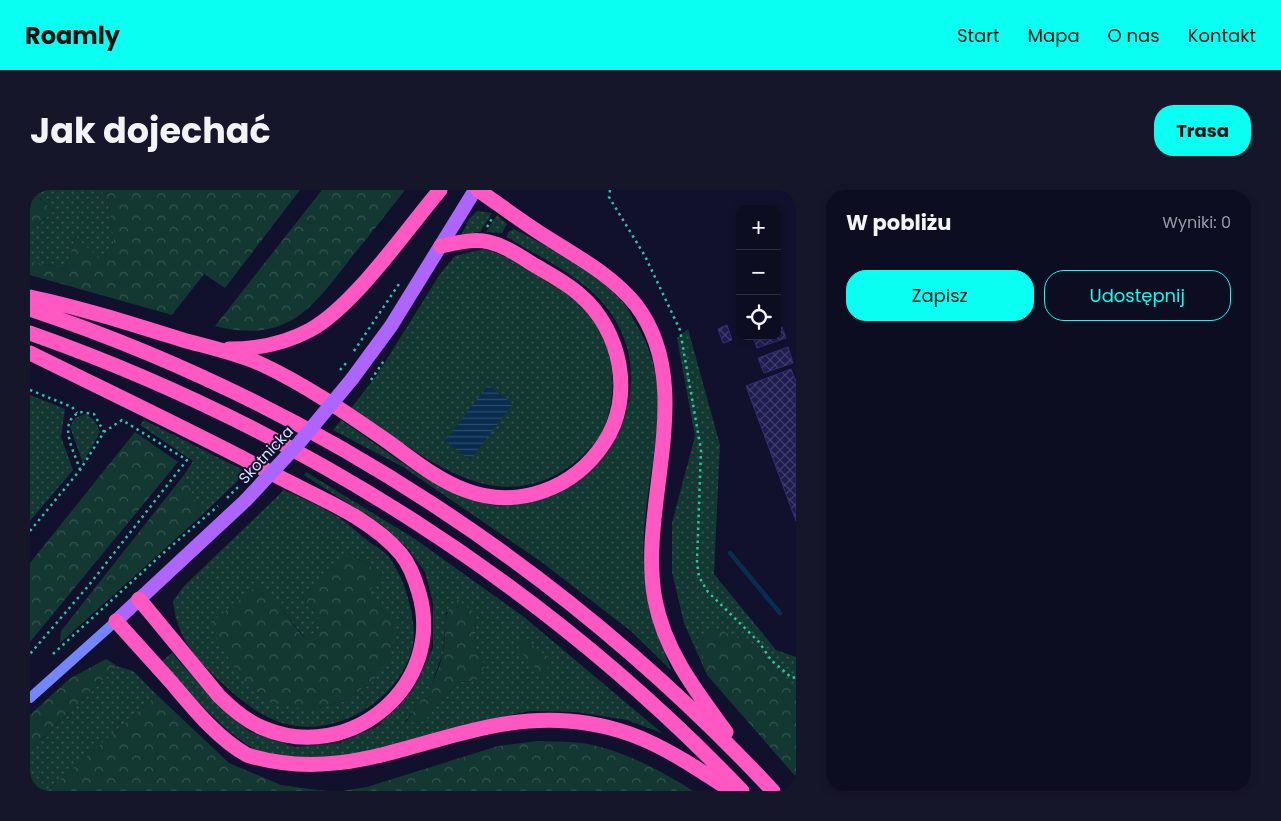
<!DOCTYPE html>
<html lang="pl">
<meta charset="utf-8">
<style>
:root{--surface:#0d0d22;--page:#16162a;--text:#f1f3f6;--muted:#9a9ca5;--line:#2d2d40;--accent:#09fff2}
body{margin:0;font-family:Poppins,sans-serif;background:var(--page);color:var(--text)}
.controls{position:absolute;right:15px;top:15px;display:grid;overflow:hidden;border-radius:10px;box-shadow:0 2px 8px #0003}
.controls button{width:45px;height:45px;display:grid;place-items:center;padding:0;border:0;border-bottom:1px solid var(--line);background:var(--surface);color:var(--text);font:25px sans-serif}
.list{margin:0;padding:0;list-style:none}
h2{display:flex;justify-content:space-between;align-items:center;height:65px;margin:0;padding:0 20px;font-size:21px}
h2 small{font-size:16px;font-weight:400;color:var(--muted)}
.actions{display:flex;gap:10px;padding:15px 20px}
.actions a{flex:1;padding:11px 0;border:1px solid var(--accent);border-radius:20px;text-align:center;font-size:18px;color:var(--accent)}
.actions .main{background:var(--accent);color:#111}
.icon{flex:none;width:28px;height:28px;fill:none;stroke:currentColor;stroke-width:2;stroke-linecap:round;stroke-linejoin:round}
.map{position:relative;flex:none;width:766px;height:601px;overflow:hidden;border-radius:20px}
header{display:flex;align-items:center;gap:30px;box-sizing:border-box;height:70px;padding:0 25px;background:var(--accent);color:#111}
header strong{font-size:24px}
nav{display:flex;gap:28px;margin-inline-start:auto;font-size:18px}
.intro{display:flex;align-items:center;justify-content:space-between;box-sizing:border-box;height:120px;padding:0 30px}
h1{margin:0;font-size:35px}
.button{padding:12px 22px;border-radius:20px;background:var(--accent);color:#111;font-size:18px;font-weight:700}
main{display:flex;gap:30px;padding:0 30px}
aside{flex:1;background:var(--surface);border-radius:20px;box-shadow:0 2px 8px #0003}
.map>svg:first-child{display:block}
</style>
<header>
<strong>Roamly</strong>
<nav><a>Start</a><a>Mapa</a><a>O nas</a><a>Kontakt</a></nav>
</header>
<div class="intro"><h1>Jak dojechać</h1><a class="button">Trasa</a></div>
<main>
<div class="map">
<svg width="766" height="601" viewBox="0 0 766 601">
<defs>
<pattern id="grass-dots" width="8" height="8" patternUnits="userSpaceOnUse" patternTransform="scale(1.25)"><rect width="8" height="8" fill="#133831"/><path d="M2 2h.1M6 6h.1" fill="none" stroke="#355450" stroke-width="1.8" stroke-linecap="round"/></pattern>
<pattern id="forest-crowns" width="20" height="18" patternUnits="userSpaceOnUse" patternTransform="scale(1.25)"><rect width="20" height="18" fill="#133831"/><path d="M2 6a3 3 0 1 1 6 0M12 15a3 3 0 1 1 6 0" fill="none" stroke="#355450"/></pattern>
<pattern id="water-rules" width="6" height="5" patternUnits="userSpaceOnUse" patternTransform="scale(1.25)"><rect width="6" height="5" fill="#092d4e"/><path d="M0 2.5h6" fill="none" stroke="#2c4b69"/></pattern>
<pattern id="building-cross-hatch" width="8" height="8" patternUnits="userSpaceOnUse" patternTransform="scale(1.25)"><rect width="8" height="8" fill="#1f1c50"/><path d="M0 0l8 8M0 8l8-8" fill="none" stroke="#3f3d6a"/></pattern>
</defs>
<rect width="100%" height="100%" fill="#11112e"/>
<path fill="url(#grass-dots)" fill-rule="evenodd" d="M 0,0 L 70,0 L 78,8 L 84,52 L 71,71 L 46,47 L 35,79 L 0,71 L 0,40 L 24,21 Z
M 447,21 L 462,23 L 450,42 L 432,44 L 439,29 Z
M 467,25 L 477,34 L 472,43 L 456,42 Z
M 484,39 C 521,58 562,80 591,110 C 597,116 601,125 605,132 C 648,199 618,270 614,342 C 610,391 623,437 642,481 L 602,442 L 513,373 L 373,277 L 303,240 L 311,230 C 353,258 410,305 458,314 C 472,317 485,315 499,312 C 582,297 630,197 582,125 C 559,89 512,69 477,47 L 478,42 Z
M 454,59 C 497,72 544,98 568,137 C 587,168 587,214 570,246 C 567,251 562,256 558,260 C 532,288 497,302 459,295 C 410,285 363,245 321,218 L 347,185 L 410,84 L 425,66 Z
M 658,139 L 690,255 L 684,384 L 746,460 L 766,467 L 766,500 L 745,485 L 729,457 L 666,449 L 677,485 L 654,433 L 642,382 L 642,333 L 665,246 L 647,148 Z
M 0,205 L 35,219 L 31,247 L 43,280 L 0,331 Z
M 56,224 L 65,231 L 70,242 L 53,273 L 40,237 L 45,228 Z
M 114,230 L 217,282 L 172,325 L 154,285 L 163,271 L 110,235 Z
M 276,282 L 385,349 L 494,427 L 632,543 L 597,530 L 547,522 L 500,521 L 436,534 L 392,555 L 347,570 L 250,572 L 217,555 L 194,537 L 158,502 L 132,471 L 142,463 L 186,513 L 220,542 L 265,557 L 310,553 L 348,536 L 382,502 L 403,458 L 403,413 L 395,382 L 379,360 L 350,334 L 274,285 ZM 416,422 L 446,424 L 445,456 L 455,478 L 446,491 L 428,492 L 394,531 L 375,532 L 398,503 L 413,463 Z
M 254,300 C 271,308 289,315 305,325 C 317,332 327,342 338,351 C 345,356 354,361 359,367 C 374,387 387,428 383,454 C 374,504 316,543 266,536 C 237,532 213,513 192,493 C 165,469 147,447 143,411 L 154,396 ZM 320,364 L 352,383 L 337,405 L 366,433 L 342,492 L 314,511 L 281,520 L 249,415 L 274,447 L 295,439 Z
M 87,476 L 103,481 L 127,505 L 17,601 L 0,601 L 0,560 Z"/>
<path fill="url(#forest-crowns)" d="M 70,0 L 270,0 L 195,98 L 174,84 L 142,125 L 0,85 L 0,71 L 35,79 L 46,47 L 71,70 L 84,52 L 78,8 Z
M 292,0 L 375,0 C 357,23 339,46 320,69 C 281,120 256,154 185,136 Z
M 0,1 L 24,21 L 0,40 Z
M 105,242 L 148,272 L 0,452 L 0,373 Z
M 154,285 L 172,325 L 30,453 L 31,441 Z
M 320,364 L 352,383 L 337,405 L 367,433 L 359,469 L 342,492 L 314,511 L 281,520 L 241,513 L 209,486 L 179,434 L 227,396 L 249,415 L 273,447 L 295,439 L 272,405 Z
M 427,409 L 446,424 L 445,456 L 455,478 L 446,491 L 428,492 L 394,531 L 375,533 C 391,512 407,490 413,463 C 418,438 408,430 427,409 Z
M 687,439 L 729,457 L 745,485 L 766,500 L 766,587 L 677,485 L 666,449 Z
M 493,447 L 520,469 L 515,488 L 488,459 Z
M 76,469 L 87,476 L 0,560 L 0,525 L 39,489 Z
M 127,505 L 199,573 L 251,595 L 295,601 L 17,601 Z
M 508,551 C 524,552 542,551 558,554 C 596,562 630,580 663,601 L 312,601 L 337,597 L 468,556 Z"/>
<path fill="url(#water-rules)" d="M 458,195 L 483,214 L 440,270 L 415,251 Z"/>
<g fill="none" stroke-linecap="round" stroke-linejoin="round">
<path stroke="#092d4e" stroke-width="4.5" d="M 700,363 L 750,423"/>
</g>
<path fill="url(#building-cross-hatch)" stroke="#312d7c" d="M 697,135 L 702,150 L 693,153 L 688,139 Z
M 752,137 L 756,148 L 727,158 L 723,147 L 747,146 L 747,139 Z
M 758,157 L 763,173 L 734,183 L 728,168 Z
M 761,179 L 766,191 L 766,331 L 716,196 Z"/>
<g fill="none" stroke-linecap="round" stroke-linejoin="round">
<path stroke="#2cc4a4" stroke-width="2.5" stroke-dasharray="2.5 4" stroke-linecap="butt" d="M 580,0 L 579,7 L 615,66 L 650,140 L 671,260 L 667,372 L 669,387 L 678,402 L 729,452 L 741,470 L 762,488 L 766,487
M 457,37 L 463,27
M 324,161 L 371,91
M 341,190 L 355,169
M 0,200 L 42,217 L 47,223
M 50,280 C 45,262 26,233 50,222 L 64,224 L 74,242
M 0,341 L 50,280 L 74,242 L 92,230 L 157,270 L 59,395 L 0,464
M 23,464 L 130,366 L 188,316"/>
<path stroke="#7486ff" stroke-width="10" d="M 0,508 L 86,431"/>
<path stroke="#ae64ff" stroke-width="14" d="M 322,189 L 361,136 L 445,0
M 86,431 L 216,310"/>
<path stroke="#ff58c2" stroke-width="15" d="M 448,0 C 470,15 491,31 513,45 C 546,66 582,85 606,115 C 669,198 607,316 625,410 C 635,462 666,501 696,542
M 0,107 C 52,118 102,134 153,150 C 178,157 206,163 231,174 C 274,194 315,222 354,249 C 380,267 405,289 435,300 C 487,320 544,299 574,253 C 605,207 591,140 550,105 C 537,93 521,85 506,76 C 491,67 476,56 459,52 C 443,48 427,53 411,56
M 0,119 C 283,213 540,383 743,601
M 0,143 C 269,238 515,395 712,601
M 199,159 C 228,159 254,154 280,140 C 324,116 376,40 410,0
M 0,163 C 83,204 167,244 249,287 C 289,308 341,328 371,364 C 380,375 385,389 389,403 C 416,495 320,575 233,538 C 216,531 202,519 189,506 L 109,409
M 86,431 C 104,451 123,472 141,492 C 164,519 187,548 217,565 C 334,601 421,522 538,531 C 606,536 646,565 702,601"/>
<path stroke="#2cc4a4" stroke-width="2.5" stroke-dasharray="2.5 4" stroke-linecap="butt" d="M 310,180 L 317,172
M 197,308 L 208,297"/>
<path stroke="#ae64ff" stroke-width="14" d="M 216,310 L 269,253 L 322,189"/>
</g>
<g text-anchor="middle" stroke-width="4" stroke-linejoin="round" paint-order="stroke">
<g font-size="15" fill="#dddfff" stroke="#11112e">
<text transform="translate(236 265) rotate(-47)" y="5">Skotnicka</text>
</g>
</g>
</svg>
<div class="controls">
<button>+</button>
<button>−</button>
<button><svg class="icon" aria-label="locate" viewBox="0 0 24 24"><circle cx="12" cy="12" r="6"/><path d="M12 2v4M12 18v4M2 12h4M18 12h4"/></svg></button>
</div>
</div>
<aside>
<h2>W pobliżu<small>Wyniki: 0</small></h2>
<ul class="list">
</ul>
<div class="actions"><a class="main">Zapisz</a><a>Udostępnij</a></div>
</aside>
</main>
